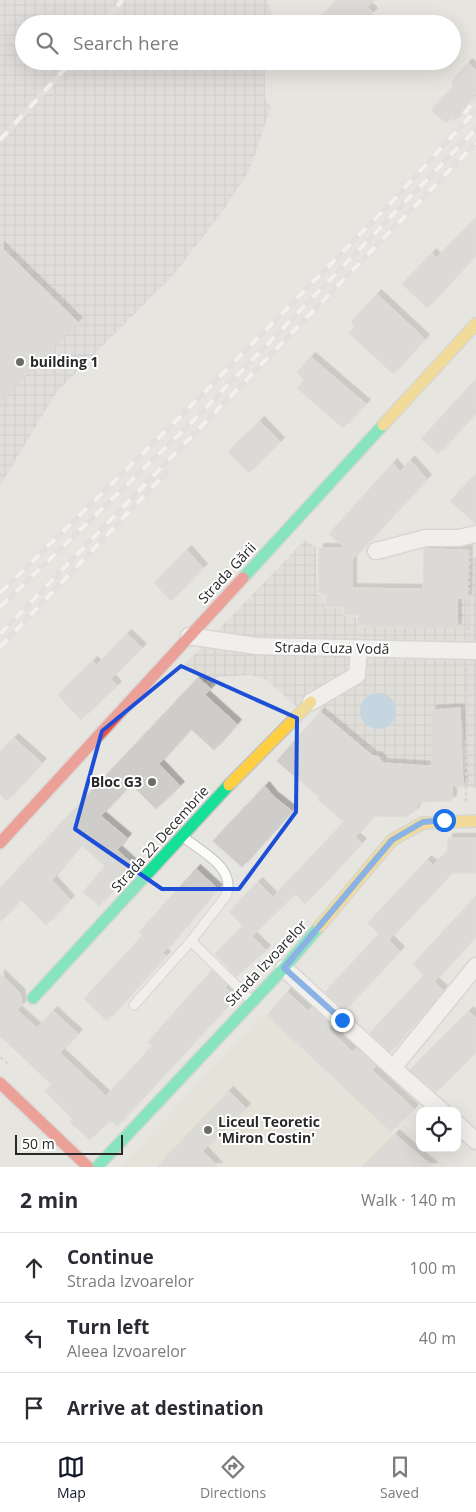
<!DOCTYPE html>
<meta charset="utf-8">
<style>
:root{--surface:#fff;--page:#f2f2f3;--text:#2b2b33;--muted:#7c7c81;--line:#e1e1e2;--accent:#111827}
body{margin:0;font-family:"Open Sans",sans-serif;background:var(--page);color:var(--text)}
.controls{position:absolute;right:15px;bottom:15px;display:grid;overflow:hidden;border-radius:10px;box-shadow:0 5px 20px #0002}
.controls button{width:45px;height:45px;display:grid;place-items:center;padding:0;border:0;border-bottom:1px solid var(--line);background:var(--surface);color:var(--text);font:25px sans-serif}
.scale{position:absolute;left:15px;bottom:12px;width:108px;box-sizing:border-box;padding-left:5px;border:2px solid #292929;border-top:0;font-size:14px;line-height:18px;white-space:nowrap;color:#292929;-webkit-text-stroke:4px #fff;paint-order:stroke}
.stop{position:absolute;width:15px;height:15px;margin:-11px;border:4px solid #1a73e8;border-radius:50%;background:#fff}
.stop.end{background:#1a73e8;border-color:#fff;box-shadow:0 1px 5px #0008}
.list{margin:0;padding:0;list-style:none}
h2{display:flex;justify-content:space-between;align-items:center;height:65px;margin:0;padding:0 20px;font-size:21px}
h2 small{font-size:16px;font-weight:400;color:var(--muted)}
.list li{display:grid;grid-template-columns:32px 1fr auto;gap:15px;align-items:center;box-sizing:border-box;height:70px;padding:0 20px;border-top:1px solid var(--line)}
.list b{display:block;font-size:19px;white-space:nowrap}
.list p{margin:0;font-size:16px;white-space:nowrap;color:var(--muted)}
.list em{font-size:16px;font-style:normal;color:var(--muted)}
.icon{flex:none;width:28px;height:28px;fill:none;stroke:currentColor;stroke-width:2;stroke-linecap:round;stroke-linejoin:round}
.map{position:relative;flex:none;width:476px;height:1167px;overflow:hidden}
.search{position:absolute;background:var(--surface);box-shadow:0 5px 20px #0002;left:15px;right:15px;top:15px;height:55px;display:flex;align-items:center;gap:12px;box-sizing:border-box;padding:0 18px;border-radius:28px;color:var(--muted);font-size:19px}
.sheet{height:275px;background:var(--surface)}
nav{display:flex;justify-content:space-around;align-items:center;box-sizing:border-box;height:70px;border-top:1px solid var(--line);background:var(--surface);font-size:14px;color:var(--muted)}
nav a{display:grid;justify-items:center;gap:2px}
nav .on{color:var(--accent)}
.map>svg:first-child{display:block}
</style>
<div class="map">
<svg width="476" height="1167" viewBox="0 0 476 1167">
<defs>
<pattern id="industrial-grid" width="8" height="8" patternUnits="userSpaceOnUse" patternTransform="scale(1.25)"><rect width="8" height="8" fill="#d8d6d7"/><path d="M0 4h8M4 0v8" fill="none" stroke="#b9b8b9"/></pattern>
<pattern id="plaza-grid" width="8" height="8" patternUnits="userSpaceOnUse" patternTransform="scale(1.25)"><rect width="8" height="8" fill="#d7d5d0"/><path d="M0 4h8M4 0v8" fill="none" stroke="#b9b7b3"/></pattern>
<filter id="shadow"><feDropShadow dx="4.5" dy="-4.5" stdDeviation="0" flood-color="#0004"/></filter>
</defs>
<rect width="100%" height="100%" fill="#e7e5e0"/>
<path fill="url(#industrial-grid)" d="M 0,0 L 267,0 L 274,20 L 273,24 L 24,24 L 24,61 L 265,61 L 265,98 L 271,107 L 250,169 L 225,208 L 175,273 L 56,393 L 0,486 Z"/>
<path fill="#e0ddd0" d="M 264,1012 L 391,1132 L 394,1134 L 404,1124 L 420,1140 L 420,1148 L 428,1148 L 447,1167 L 120,1167 Z"/>
<path fill="url(#plaza-grid)" d="M 305,540 L 316,547 L 317,595 L 324,596 L 325,608 L 342,608 L 343,616 L 356,617 L 357,627 L 457,628 L 459,599 L 467,599 L 470,560 L 476,557 L 476,788 L 463,787 L 467,755 L 460,708 L 432,710 L 432,759 L 423,771 L 413,765 L 383,763 L 378,756 L 373,756 L 308,699 L 297,707 L 267,680 L 251,675 L 217,677 L 210,686 L 185,664 Z"/>
<path fill="#9dc3df" d="M360 711a18 18 0 1 1 36 0a18 18 0 1 1-36 0Z"/>
<path fill="#cecdc9" stroke="#d2d0cc" filter="url(#shadow)" d="M 337,0 L 375,0 L 367,7 L 373,12 L 362,24 L 314,24 Z
M 468,63 L 476,70 L 476,93 L 455,121 L 451,118 L 446,123 L 431,110 L 454,86 L 451,82 Z
M 476,218 L 476,255 L 427,308 L 402,284 L 432,253 L 436,258 Z
M 0,246 L 78,322 L 0,402 Z
M 377,294 L 425,339 L 393,374 L 349,333 L 355,327 L 351,322 Z
M 311,357 L 366,404 L 343,428 L 297,388 L 304,380 L 297,372 Z
M 476,379 L 476,413 L 438,454 L 421,439 Z
M 260,421 L 280,442 L 249,473 L 228,452 Z
M 410,460 L 427,479 L 352,560 L 352,588 L 423,589 L 424,549 L 468,550 L 467,598 L 457,598 L 457,628 L 357,626 L 358,615 L 344,615 L 344,607 L 326,607 L 326,595 L 318,592 L 319,548 L 345,548 L 329,534 L 393,463 L 400,472 Z
M 476,474 L 476,524 L 450,501 Z
M 187,550 L 203,568 L 171,601 L 154,583 Z
M 127,634 L 142,648 L 111,679 L 117,686 L 81,720 L 58,695 L 93,661 L 97,665 Z
M 198,678 L 211,689 L 205,695 L 237,724 L 214,750 L 191,729 L 159,764 L 180,786 L 156,809 L 131,784 L 101,816 L 127,838 L 117,850 L 135,866 L 99,906 L 83,892 L 105,866 L 81,845 L 52,880 L 70,900 L 46,925 L 21,900 L 0,922 L 0,888 Z
M 460,708 L 463,787 L 452,785 L 452,801 L 419,802 L 414,812 L 406,817 L 375,816 L 355,837 L 362,843 L 305,904 L 295,894 L 252,936 L 266,950 L 236,977 L 215,954 L 243,926 L 229,912 L 258,882 L 273,897 L 344,822 L 318,800 L 320,798 L 277,761 L 320,712 L 373,756 L 378,756 L 383,763 L 432,766 L 432,710 Z
M 14,738 L 42,763 L 7,801 L 0,794 L 0,752 Z
M 265,786 L 273,796 L 292,811 L 242,867 L 213,841 Z
M 448,838 L 476,838 L 476,873 L 452,873 L 389,940 L 400,951 L 345,1010 L 325,992 L 379,934 L 368,923 L 427,860 L 433,865 L 447,852 Z
M 196,869 L 218,889 L 163,953 L 166,956 L 107,1021 L 84,999 L 143,935 L 139,932 Z
M 476,896 L 476,936 L 434,982 L 443,990 L 390,1052 L 370,1033 L 424,975 L 413,964 Z
M 212,970 L 227,985 L 225,988 L 236,997 L 117,1126 L 110,1120 L 90,1140 L 70,1122 L 73,1119 L 45,1091 L 52,1085 L 0,1036 L 0,974 L 20,993 L 22,1005 L 17,1010 L 37,1028 L 53,1011 L 78,1034 L 60,1053 L 106,1096 L 153,1045 L 148,1042 Z
M 287,992 L 308,1011 L 312,1007 L 332,1025 L 328,1029 L 353,1052 L 356,1048 L 376,1066 L 372,1070 L 414,1109 L 391,1132 L 267,1015 Z
M 469,1011 L 476,1018 L 476,1052 L 436,1092 L 410,1070 Z
M 229,1091 L 246,1108 L 203,1151 L 218,1167 L 157,1167 Z
M 395,1134 L 433,1167 L 362,1167 Z"/>
<g fill="none" stroke-linecap="round" stroke-linejoin="round">
<g stroke="#c5c4c4" stroke-width="11">
<path id="lane" d="M 191,941 L 252,1001
M 134,1005 L 191,941 L 226,896 C 237,868 202,852 183,837"/>
</g>
<g stroke="#c5c4c4" stroke-width="19">
<path id="street" d="M 376,551 L 426,538 L 459,538 L 476,534
M 189,636 L 256,646 L 476,651
M 311,702 L 357,675 L 359,648
M 284,968 L 393,1068
M 442,1111 L 393,1068 L 476,966
M 457,1124 L 476,1141"/>
</g>
<g stroke="#c5c4c4" stroke-width="14">
<path id="fast" d="M 243,578 L 383,425
M 33,998 L 229,785
M 97,1167 L 284,968 L 319,927"/>
</g>
<g stroke="#c5c4c4" stroke-width="14">
<path id="slow" d="M 383,425 L 476,324
M 229,785 L 311,702
M 319,927 L 392,840 L 423,823 L 476,821"/>
</g>
<g stroke="#c5c4c4" stroke-width="14">
<path id="jam" d="M 0,843 L 243,578
M 0,1083 L 88,1167"/>
</g>
<path stroke="#c4c4c4" stroke-width="2.5" stroke-dasharray="4 2.5" stroke-linecap="butt" d="M 468,637 L 470,550
M 466,802 L 467,665
M 0,1057 L 9,1065"/>
<use href="#lane" stroke="#fbfbfa" stroke-width="9"/>
<use href="#street" stroke="#fbfbfa" stroke-width="16"/>
<use href="#fast" stroke="#16e098" stroke-width="11"/>
<use href="#slow" stroke="#ffcf43" stroke-width="11"/>
<use href="#jam" stroke="#f24e42" stroke-width="11"/>
<g stroke="#dddcde" stroke-width="5.5">
<path id="rail" d="M 105,24 L 122,0
M 464,114 L 476,99
M 0,140 L 72,61
M 0,593 L 179,418 L 389,205 L 476,110
M 0,607 L 189,425 L 476,129
M 0,634 L 476,143
M 0,647 L 166,473"/>
</g>
<use href="#rail" stroke="#fff" stroke-width="4" stroke-dasharray="11" stroke-linecap="butt"/>
</g>
<g fill="none" stroke-linecap="round" stroke-linejoin="round">
<path stroke="#1a73e8" stroke-width="6" d="M 342,1020 L 284,968 L 392,840 L 423,822 L 444,820"/>
</g>
<path d="M0 0H476V1167H0ZM 181,666 L 297,718 L 296,812 L 239,889 L 162,889 L 75,829 L 102,731 Z" fill="#e7e5e0" fill-opacity=".55" fill-rule="evenodd"/>
<path fill="none" stroke="#1d4ed8" stroke-width="4" stroke-linejoin="round" d="M 181,666 L 297,718 L 296,812 L 239,889 L 162,889 L 75,829 L 102,731 Z"/>
<g fill="#6c6b69" stroke="#fff" stroke-width="2">
<circle cx="20" cy="362" r="5"/>
<circle cx="152" cy="782" r="5"/>
<circle cx="208" cy="1130" r="5"/>
</g>
<g text-anchor="middle" stroke-width="4" stroke-linejoin="round" paint-order="stroke">
<g font-size="14" font-weight="bold" fill="#292929" stroke="#fff" text-anchor="start">
<text x="30" y="367">building 1</text>
<text x="142" y="787" text-anchor="end">Bloc G3</text>
<text x="218" y="1127">Liceul Teoretic<tspan x="218" dy="16">'Miron Costin'</tspan></text>
</g>
<g font-size="14" fill="#292929" stroke="#fff">
<text transform="translate(227 573) rotate(-47)" y="5">Strada Gării</text>
<text transform="translate(332 648) rotate(1)" y="5">Strada Cuza Vodă</text>
<text transform="translate(160 839) rotate(-48)" y="5">Strada 22 Decembrie</text>
<text transform="translate(266 963) rotate(-47)" y="5">Strada Izvoarelor</text>
</g>
</g>
</svg>
<div class="controls">
<button><svg class="icon" aria-label="locate" viewBox="0 0 24 24"><circle cx="12" cy="12" r="6"/><path d="M12 2v4M12 18v4M2 12h4M18 12h4"/></svg></button>
</div>
<div class="scale">50 m</div>
<div class="stop" style="left:444px;top:820px"></div>
<div class="stop end" style="left:342px;top:1020px"></div>
<div class="search"><svg class="icon" aria-label="search" viewBox="0 0 24 24"><circle cx="10" cy="10" r="6"/><path d="M15 15l6 6"/></svg>Search here</div>
</div>
<section class="sheet">
<h2>2 min<small>Walk · 140 m</small></h2>
<ul class="list">
<li><svg class="icon" aria-label="ahead" viewBox="0 0 24 24"><path d="M12 20V5M6 11l6-6 6 6"/></svg><div><b>Continue</b><p>Strada Izvoarelor</p></div><em>100 m</em></li>
<li><svg class="icon" aria-label="left" viewBox="0 0 24 24"><path d="M17 20v-9H6M10 6l-5 5 5 5"/></svg><div><b>Turn left</b><p>Aleea Izvoarelor</p></div><em>40 m</em></li>
<li><svg class="icon" aria-label="arrive" viewBox="0 0 24 24"><path d="M6 21V4h12l-3 4 3 4H6"/></svg><div><b>Arrive at destination</b></div></li>
</ul>
</section>
<nav>
<a class="on"><svg class="icon" aria-label="map" viewBox="0 0 24 24"><path d="M3 6l6-2 6 2 6-2v14l-6 2-6-2-6 2zM9 4v14M15 6v14"/></svg>Map</a>
<a><svg class="icon" aria-label="directions" viewBox="0 0 24 24"><path d="M12 3l9 9-9 9-9-9zM9 14v-3h6M13 9l2 2-2 2"/></svg>Directions</a>
<a><svg class="icon" aria-label="saved" viewBox="0 0 24 24"><path d="M7 4h10v16l-5-4-5 4z"/></svg>Saved</a>
</nav>
